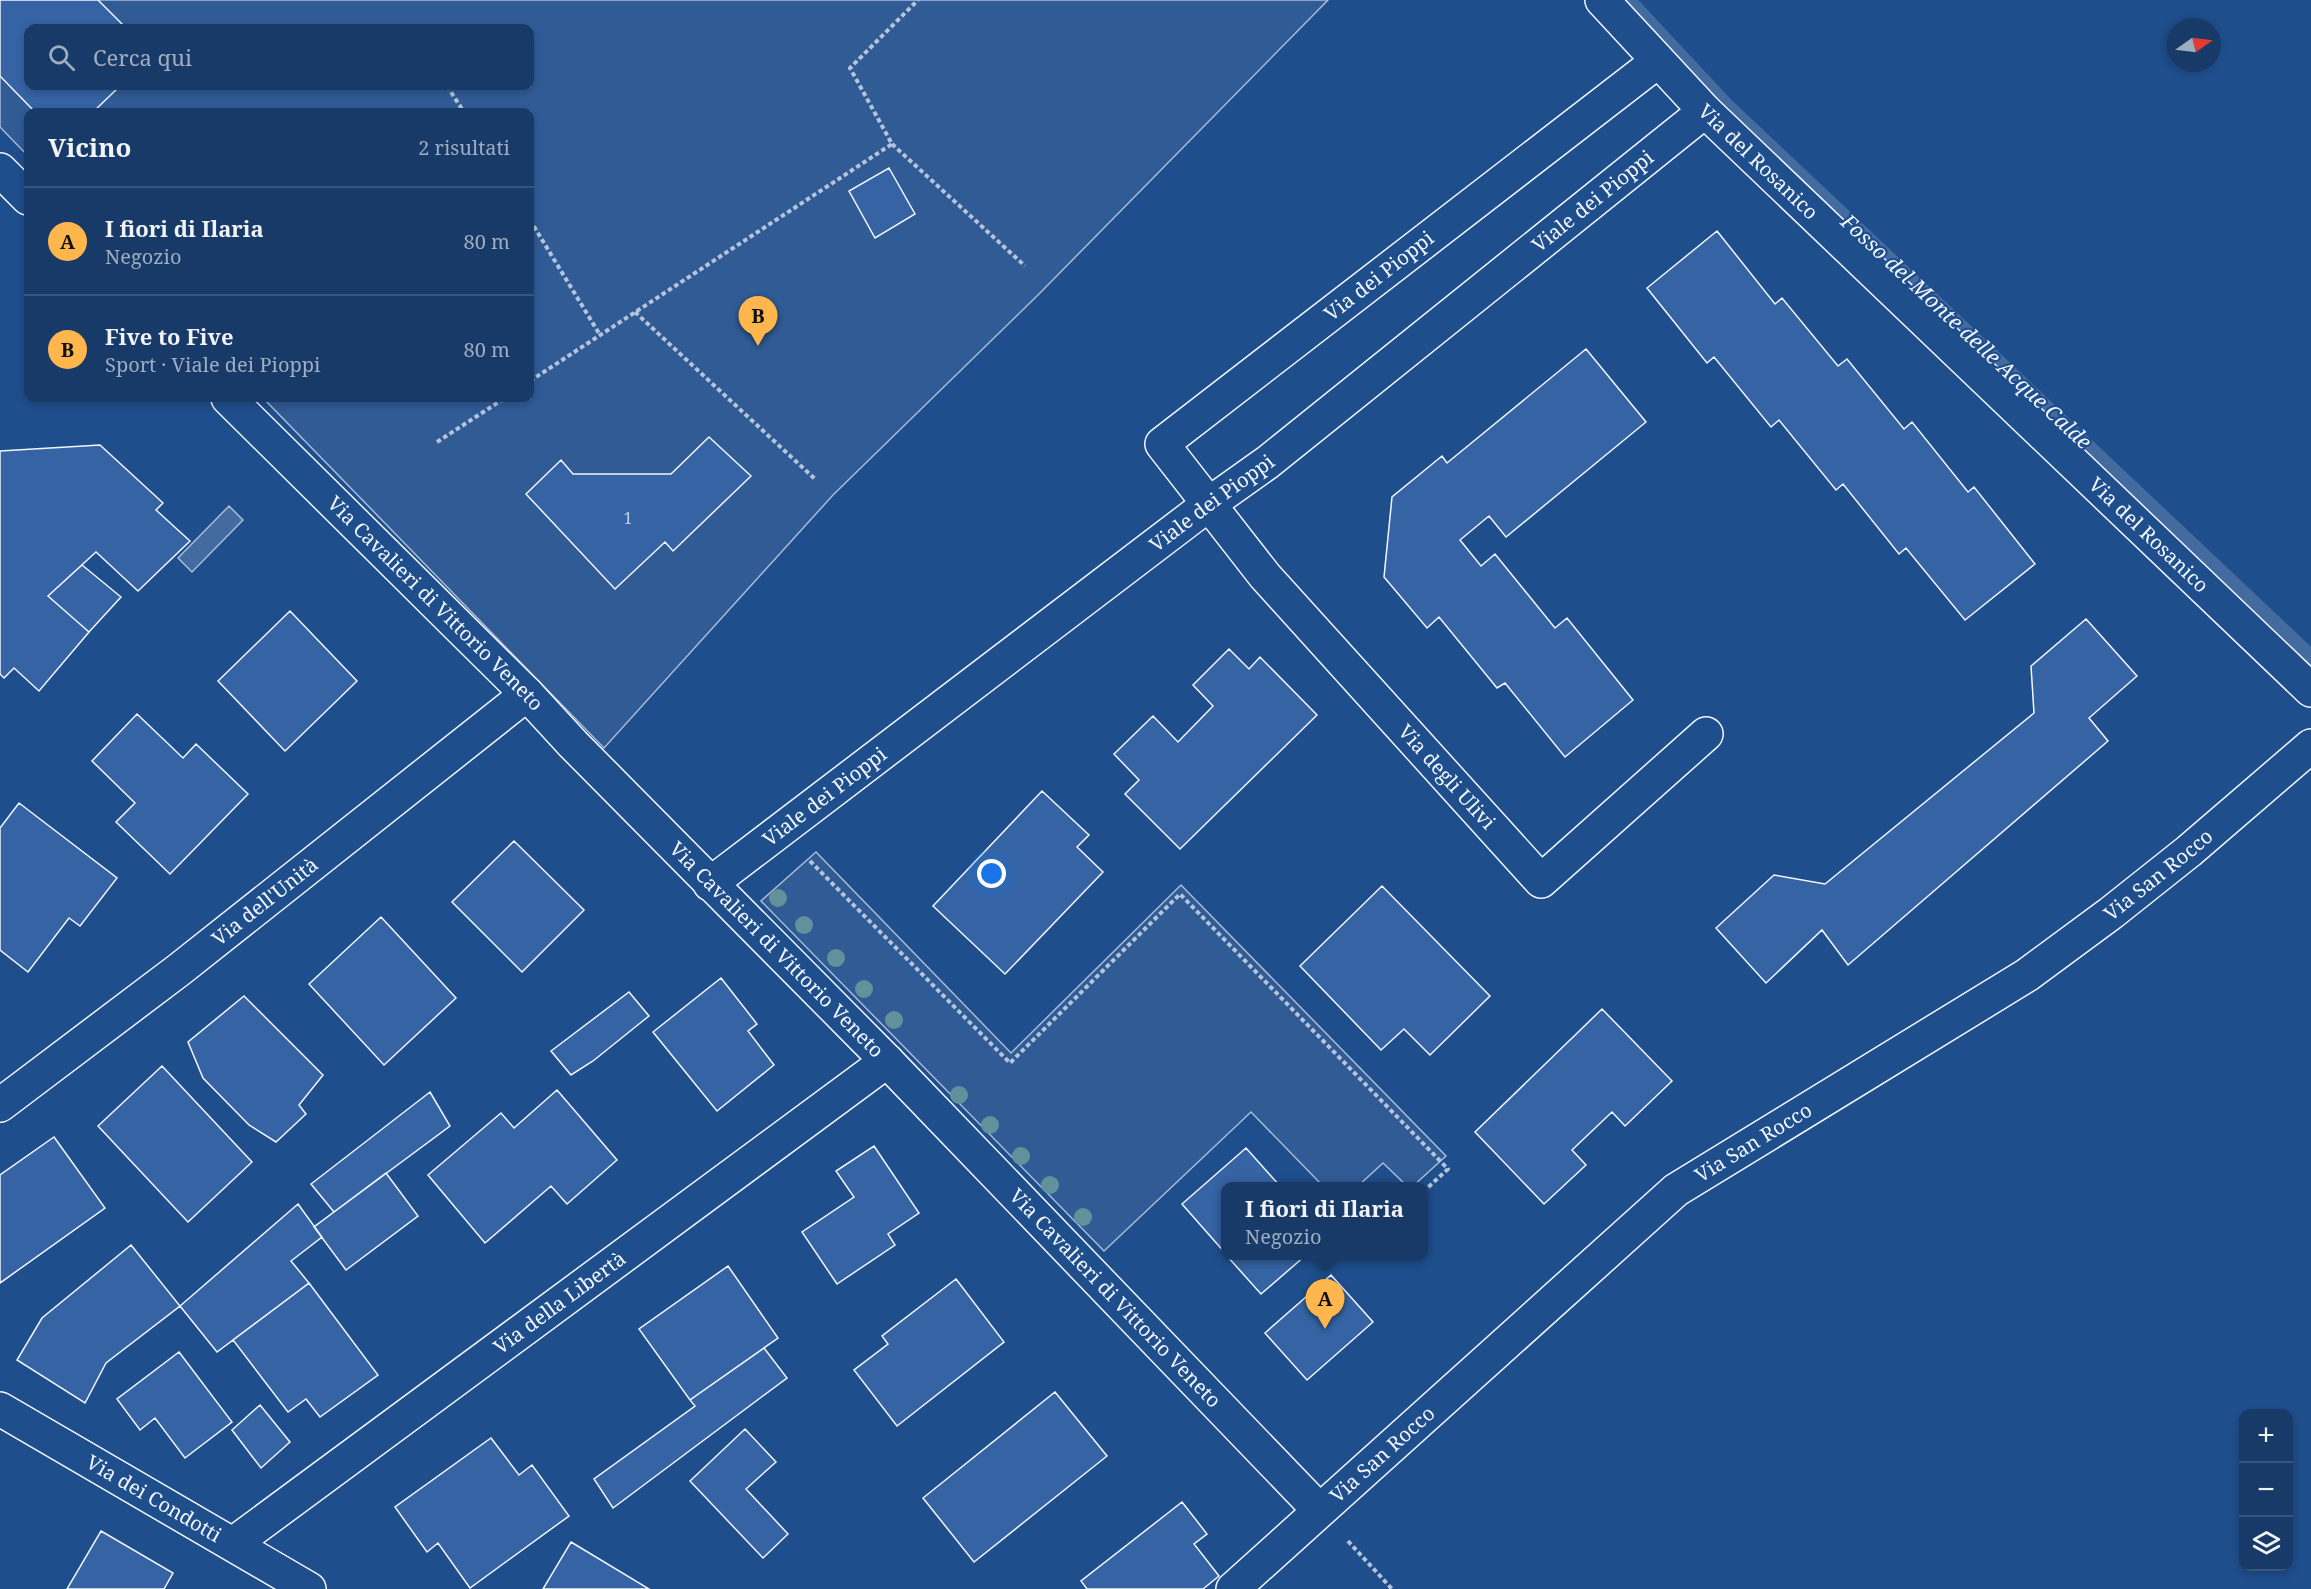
<!DOCTYPE html>
<html lang="it">
<meta charset="utf-8">
<style>
:root{--surface:#173a69;--page:#20416f;--text:#f1f3f6;--muted:#9eadc0;--line:#36547d;--accent:#ffb74d}
body{margin:0;font-family:"Noto Serif",serif;background:var(--page);color:var(--text)}
.controls{position:absolute;right:18px;bottom:18px;display:grid;overflow:hidden;border-radius:12px;box-shadow:0 3px 9px #0003}
.controls button{width:54px;height:54px;display:grid;place-items:center;padding:0;border:0;border-bottom:2px solid var(--line);background:var(--surface);color:var(--text);font:30px sans-serif}
.compass{position:absolute;left:2167px;top:18px;width:54px;height:54px;border-radius:50%;background:var(--surface);box-shadow:0 3px 9px #0003;rotate:76deg}
.you{position:absolute;left:992px;top:874px;width:21px;height:21px;margin:-15px;border:4px solid #fff;border-radius:50%;background:#1a73e8;box-shadow:0 0 0 9px #1a73e833}
.badge{display:grid;place-items:center;width:39px;height:39px;border-radius:50%;background:var(--accent);color:#111;font-size:20px;font-weight:700}
.pin{position:absolute;translate:-50% -50px;filter:drop-shadow(0 2px 3px #0008)}
.pin::after{content:'';position:absolute;top:32px;width:21px;height:18px;background:inherit;clip-path:polygon(0 0,100% 0,50% 100%)}
.popup{position:absolute;left:1221px;top:1182px;width:207px;height:78px;box-sizing:border-box;display:grid;place-content:center;border-radius:12px;background:var(--surface);filter:drop-shadow(0 2px 4px #0005);font-size:20px;white-space:nowrap;color:var(--muted)}
.popup b{font-size:22px;color:var(--text)}
.popup::after{content:'';position:absolute;left:50%;top:100%;margin-left:-12px;border:12px solid transparent;border-top-color:var(--surface)}
.list{margin:0;padding:0;list-style:none}
h2{display:flex;justify-content:space-between;align-items:center;height:78px;margin:0;padding:0 24px;font-size:26px}
h2 small{font-size:20px;font-weight:400;color:var(--muted)}
.list li{display:grid;grid-template-columns:39px 1fr auto;gap:18px;align-items:center;box-sizing:border-box;height:108px;padding:0 24px;border-top:2px solid var(--line)}
.list b{display:block;font-size:22px;white-space:nowrap}
.list p{margin:0;font-size:20px;white-space:nowrap;color:var(--muted)}
.list em{font-size:20px;font-style:normal;color:var(--muted)}
.icon{flex:none;width:33px;height:33px;fill:none;stroke:currentColor;stroke-width:2;stroke-linecap:round;stroke-linejoin:round}
.map{position:relative;flex:none;width:2311px;height:1589px;overflow:hidden}
.search{position:absolute;background:var(--surface);box-shadow:0 3px 9px #0003;left:24px;top:24px;width:510px;height:66px;display:flex;align-items:center;gap:15px;box-sizing:border-box;padding:0 21px;border-radius:12px;color:var(--muted);font-size:22px}
.panel{position:absolute;background:var(--surface);box-shadow:0 3px 9px #0003;left:24px;top:108px;width:510px;height:294px;border-radius:12px}
.map>svg:first-child{display:block}
</style>
<div class="map">
<svg width="2311" height="1589" viewBox="0 0 2311 1589">
<rect width="100%" height="100%" fill="#1f4e8c"/>
<path fill="#305b95" stroke="#a8bbd7" stroke-width="1.5" fill-rule="evenodd" d="M 0,0 L 1328,0 L 1038,295 L 833,495 L 604,748 L 263,398 L 530,398 L 530,112 L 28,112 L 28,156 L 0,127 ZM 28,28 L 530,28 L 530,86 L 28,86 Z
M 816,852 L 1011,1053 L 1181,885 L 1446,1156 L 1413,1186 L 1407,1186 L 1383,1163 L 1358,1186 L 1323,1186 L 1251,1112 L 1104,1251 L 761,901 Z"/>
<path fill="#446ba0" stroke="#a8bbd7" stroke-width="1.5" d="M 229,506 L 243,520 L 192,572 L 178,558 Z"/>
<g fill="none" stroke-linecap="round" stroke-linejoin="round">
<path stroke="#446ba0" stroke-width="15" d="M 1628,0 L 1728,107 L 2311,657"/>
</g>
<path fill="#3563a3" stroke="#f2f6ff" stroke-width="1.5" d="M 0,0 L 98,0 L 126,28 L 28,28 L 28,86 L 120,86 L 93,112 L 35,112 L 0,76 Z
M 889,168 L 915,214 L 875,238 L 849,191 Z
M 1717,231 L 1775,304 L 1782,298 L 1838,366 L 1847,359 L 1904,429 L 1912,422 L 1968,492 L 1974,487 L 2035,564 L 1965,620 L 1906,548 L 1899,554 L 1843,484 L 1836,490 L 1779,420 L 1771,427 L 1714,357 L 1707,363 L 1647,288 Z
M 1586,349 L 1646,422 L 1506,537 L 1489,516 L 1460,540 L 1481,566 L 1495,554 L 1555,628 L 1567,618 L 1633,700 L 1565,757 L 1505,683 L 1497,688 L 1439,617 L 1427,628 L 1384,577 L 1392,497 L 1442,456 L 1447,463 Z
M 709,437 L 751,476 L 673,551 L 665,542 L 615,589 L 526,494 L 561,460 L 573,474 L 671,474 Z
M 100,445 L 163,503 L 156,510 L 190,541 L 138,591 L 96,552 L 48,596 L 89,632 L 39,691 L 14,668 L 4,678 L 0,674 L 0,451 Z
M 82,565 L 121,597 L 89,632 L 48,596 Z
M 290,611 L 357,681 L 285,751 L 218,681 Z
M 2086,619 L 2137,676 L 2089,718 L 2108,741 L 1848,965 L 1822,930 L 1766,983 L 1716,928 L 1774,875 L 1825,884 L 2034,713 L 2031,666 Z
M 1229,649 L 1249,669 L 1260,657 L 1317,715 L 1180,849 L 1125,794 L 1139,780 L 1114,754 L 1153,716 L 1178,742 L 1213,706 L 1193,685 Z
M 137,714 L 183,758 L 196,744 L 248,794 L 170,874 L 116,822 L 135,803 L 92,761 Z
M 1042,791 L 1089,835 L 1077,847 L 1103,872 L 1005,974 L 933,906 Z
M 19,803 L 117,878 L 80,926 L 69,918 L 28,972 L 0,950 L 0,828 Z
M 514,841 L 584,910 L 522,972 L 452,902 Z
M 1382,886 L 1490,996 L 1430,1055 L 1404,1029 L 1381,1050 L 1300,966 Z
M 381,917 L 456,998 L 384,1065 L 309,984 Z
M 721,978 L 757,1024 L 748,1031 L 774,1065 L 717,1111 L 653,1032 Z
M 629,992 L 649,1016 L 593,1061 L 571,1075 L 551,1051 Z
M 244,996 L 323,1075 L 299,1105 L 306,1114 L 276,1142 L 249,1125 L 203,1078 L 188,1042 Z
M 1602,1009 L 1672,1081 L 1625,1126 L 1612,1112 L 1572,1150 L 1586,1165 L 1544,1204 L 1475,1132 Z
M 162,1066 L 252,1162 L 188,1222 L 98,1126 Z
M 557,1090 L 617,1160 L 567,1204 L 551,1186 L 485,1243 L 428,1175 L 501,1113 L 514,1128 Z
M 430,1092 L 450,1126 L 334,1212 L 311,1184 Z
M 54,1137 L 105,1208 L 0,1283 L 0,1175 Z
M 874,1146 L 919,1213 L 888,1234 L 895,1245 L 837,1284 L 802,1232 L 854,1197 L 836,1171 Z
M 1246,1148 L 1280,1186 L 1226,1186 L 1226,1254 L 1182,1204 Z
M 386,1173 L 418,1216 L 346,1270 L 314,1227 Z
M 298,1204 L 322,1237 L 291,1261 L 309,1283 L 217,1352 L 180,1306 Z
M 131,1245 L 180,1306 L 106,1363 L 85,1403 L 17,1360 L 42,1318 Z
M 1227,1256 L 1305,1256 L 1261,1294 Z
M 728,1266 L 778,1338 L 690,1400 L 639,1329 Z
M 1331,1275 L 1373,1322 L 1307,1380 L 1265,1333 Z
M 956,1279 L 1004,1342 L 897,1426 L 854,1370 L 888,1344 L 882,1336 Z
M 309,1283 L 378,1375 L 320,1417 L 306,1399 L 288,1412 L 233,1340 Z
M 764,1348 L 787,1378 L 613,1508 L 594,1479 L 695,1406 L 690,1400 Z
M 179,1352 L 232,1422 L 185,1458 L 155,1418 L 140,1430 L 117,1399 Z
M 1055,1392 L 1107,1456 L 974,1562 L 923,1498 Z
M 260,1405 L 290,1442 L 261,1468 L 232,1430 Z
M 745,1429 L 776,1462 L 746,1489 L 788,1534 L 763,1558 L 690,1481 Z
M 491,1438 L 519,1475 L 532,1465 L 569,1516 L 470,1588 L 438,1543 L 427,1552 L 395,1507 Z
M 1182,1502 L 1207,1534 L 1194,1544 L 1219,1576 L 1203,1589 L 1087,1589 L 1081,1581 Z
M 101,1531 L 173,1573 L 164,1589 L 67,1589 Z
M 571,1542 L 649,1589 L 543,1589 Z"/>
<g fill="none" stroke-linecap="round" stroke-linejoin="round">
<g stroke="#f2f6ff" stroke-width="36">
<g id="street">
<path id="s1" d="M 1602,0 L 1705,111 L 2311,690"/>
<path id="s2" d="M 1658,61 L 1162,444 L 1265,576 L 1541,881 L 1706,734"/>
<path d="M 0,170 L 28,198"/>
<path id="s3" d="M 228,398 L 527,694 L 573,744 L 887,1061 L 1319,1510"/>
<path id="s4" d="M 710,884 L 1209,504 L 1268,462 L 1705,111"/>
<path id="s5" d="M 0,1105 L 180,969 L 527,694"/>
<path id="s6" d="M 0,1409 L 309,1589"/>
<path id="s7" d="M 233,1544 L 887,1061"/>
<path id="s8" d="M 1233,1589 L 1676,1190 L 2027,975 L 2111,913 L 2189,851 L 2311,746"/>
</g>
</g>
<path stroke="#b3c4dc" stroke-width="4" stroke-dasharray="4.5 3" stroke-linecap="butt" d="M 447,86 L 464,112
M 892,144 L 1025,266
M 530,220 L 600,335
M 635,312 L 815,479
M 530,381 L 892,144 L 850,68 L 918,0
M 437,442 L 505,398
M 810,861 L 1010,1063 L 1180,894 L 1448,1169 L 1424,1191
M 1348,1541 L 1392,1589"/>
<use href="#street" stroke="#1f4e8c" stroke-width="33"/>
</g>
<g fill="#61919a">
<circle cx="778" cy="898" r="9"/>
<circle cx="804" cy="925" r="9"/>
<circle cx="836" cy="958" r="9"/>
<circle cx="864" cy="989" r="9"/>
<circle cx="894" cy="1020" r="9"/>
<circle cx="959" cy="1095" r="9"/>
<circle cx="990" cy="1125" r="9"/>
<circle cx="1021" cy="1156" r="9"/>
<circle cx="1050" cy="1185" r="9"/>
<circle cx="1083" cy="1217" r="9"/>
</g>
<g text-anchor="middle" stroke-width="4.5" stroke-linejoin="round" paint-order="stroke">
<g font-size="16" fill="#c3d1e8">
<text x="628" y="524">1</text>
</g>
<g font-size="20" fill="#f2f6ff" stroke="#1f4e8c">
<text dy="7" stroke="none"><textPath href="#s1" startOffset="225">Via del Rosanico</textPath></text>
<text dy="7" stroke="none"><textPath href="#s4" startOffset="1116">Viale dei Pioppi</textPath></text>
<text transform="translate(1379 276) rotate(-38)" y="7">Via dei Pioppi</text>
<text dy="7" stroke="none"><textPath href="#s4" startOffset="630">Viale dei Pioppi</textPath></text>
<text dy="7" stroke="none"><textPath href="#s1" startOffset="765">Via del Rosanico</textPath></text>
<text dy="7" stroke="none"><textPath href="#s3" startOffset="292">Via Cavalieri di Vittorio Veneto</textPath></text>
<text dy="7" stroke="none"><textPath href="#s2" startOffset="1065">Via degli Ulivi</textPath></text>
<text dy="7" stroke="none"><textPath href="#s4" startOffset="144">Viale dei Pioppi</textPath></text>
<text dy="7" stroke="none"><textPath href="#s8" startOffset="1173">Via San Rocco</textPath></text>
<text dy="7" stroke="none"><textPath href="#s5" startOffset="334">Via dell'Unità</textPath></text>
<text dy="7" stroke="none"><textPath href="#s3" startOffset="778">Via Cavalieri di Vittorio Veneto</textPath></text>
<text dy="7" stroke="none"><textPath href="#s8" startOffset="687">Via San Rocco</textPath></text>
<text dy="7" stroke="none"><textPath href="#s3" startOffset="1264">Via Cavalieri di Vittorio Veneto</textPath></text>
<text dy="7" stroke="none"><textPath href="#s7" startOffset="406">Via della Libertà</textPath></text>
<text dy="7" stroke="none"><textPath href="#s8" startOffset="201">Via San Rocco</textPath></text>
<text dy="7" stroke="none"><textPath href="#s6" startOffset="178">Via dei Condotti</textPath></text>
</g>
<g font-size="21" font-style="italic" fill="#f2f6ff" stroke="#1f4e8c">
<text transform="translate(1966 332) rotate(43)" y="7">Fosso del Monte delle Acque Calde</text>
</g>
</g>
</svg>
<div class="controls">
<button>+</button>
<button>−</button>
<button><svg class="icon" aria-label="layers" viewBox="0 0 24 24"><path d="M12 4l9 5-9 5-9-5zM3 14l9 5 9-5"/></svg></button>
</div>
<svg class="compass" viewBox="-18 -18 36 36"><path d="M0-13l5 13h-10z" fill="#e53935"/><path d="M0 13l5-13h-10z" fill="#9eadc0"/></svg>
<div class="you"></div>
<div class="pin badge" style="left:1325px;top:1329px">A</div>
<div class="popup"><b>I fiori di Ilaria</b>Negozio</div>
<div class="pin badge" style="left:758px;top:346px">B</div>
<div class="search"><svg class="icon" aria-label="search" viewBox="0 0 24 24"><circle cx="10" cy="10" r="6"/><path d="M15 15l6 6"/></svg>Cerca qui</div>
<section class="panel">
<h2>Vicino<small>2 risultati</small></h2>
<ul class="list">
<li><span class="badge">A</span><div><b>I fiori di Ilaria</b><p>Negozio</p></div><em>80 m</em></li>
<li><span class="badge">B</span><div><b>Five to Five</b><p>Sport · Viale dei Pioppi</p></div><em>80 m</em></li>
</ul>
</section>
</div>
